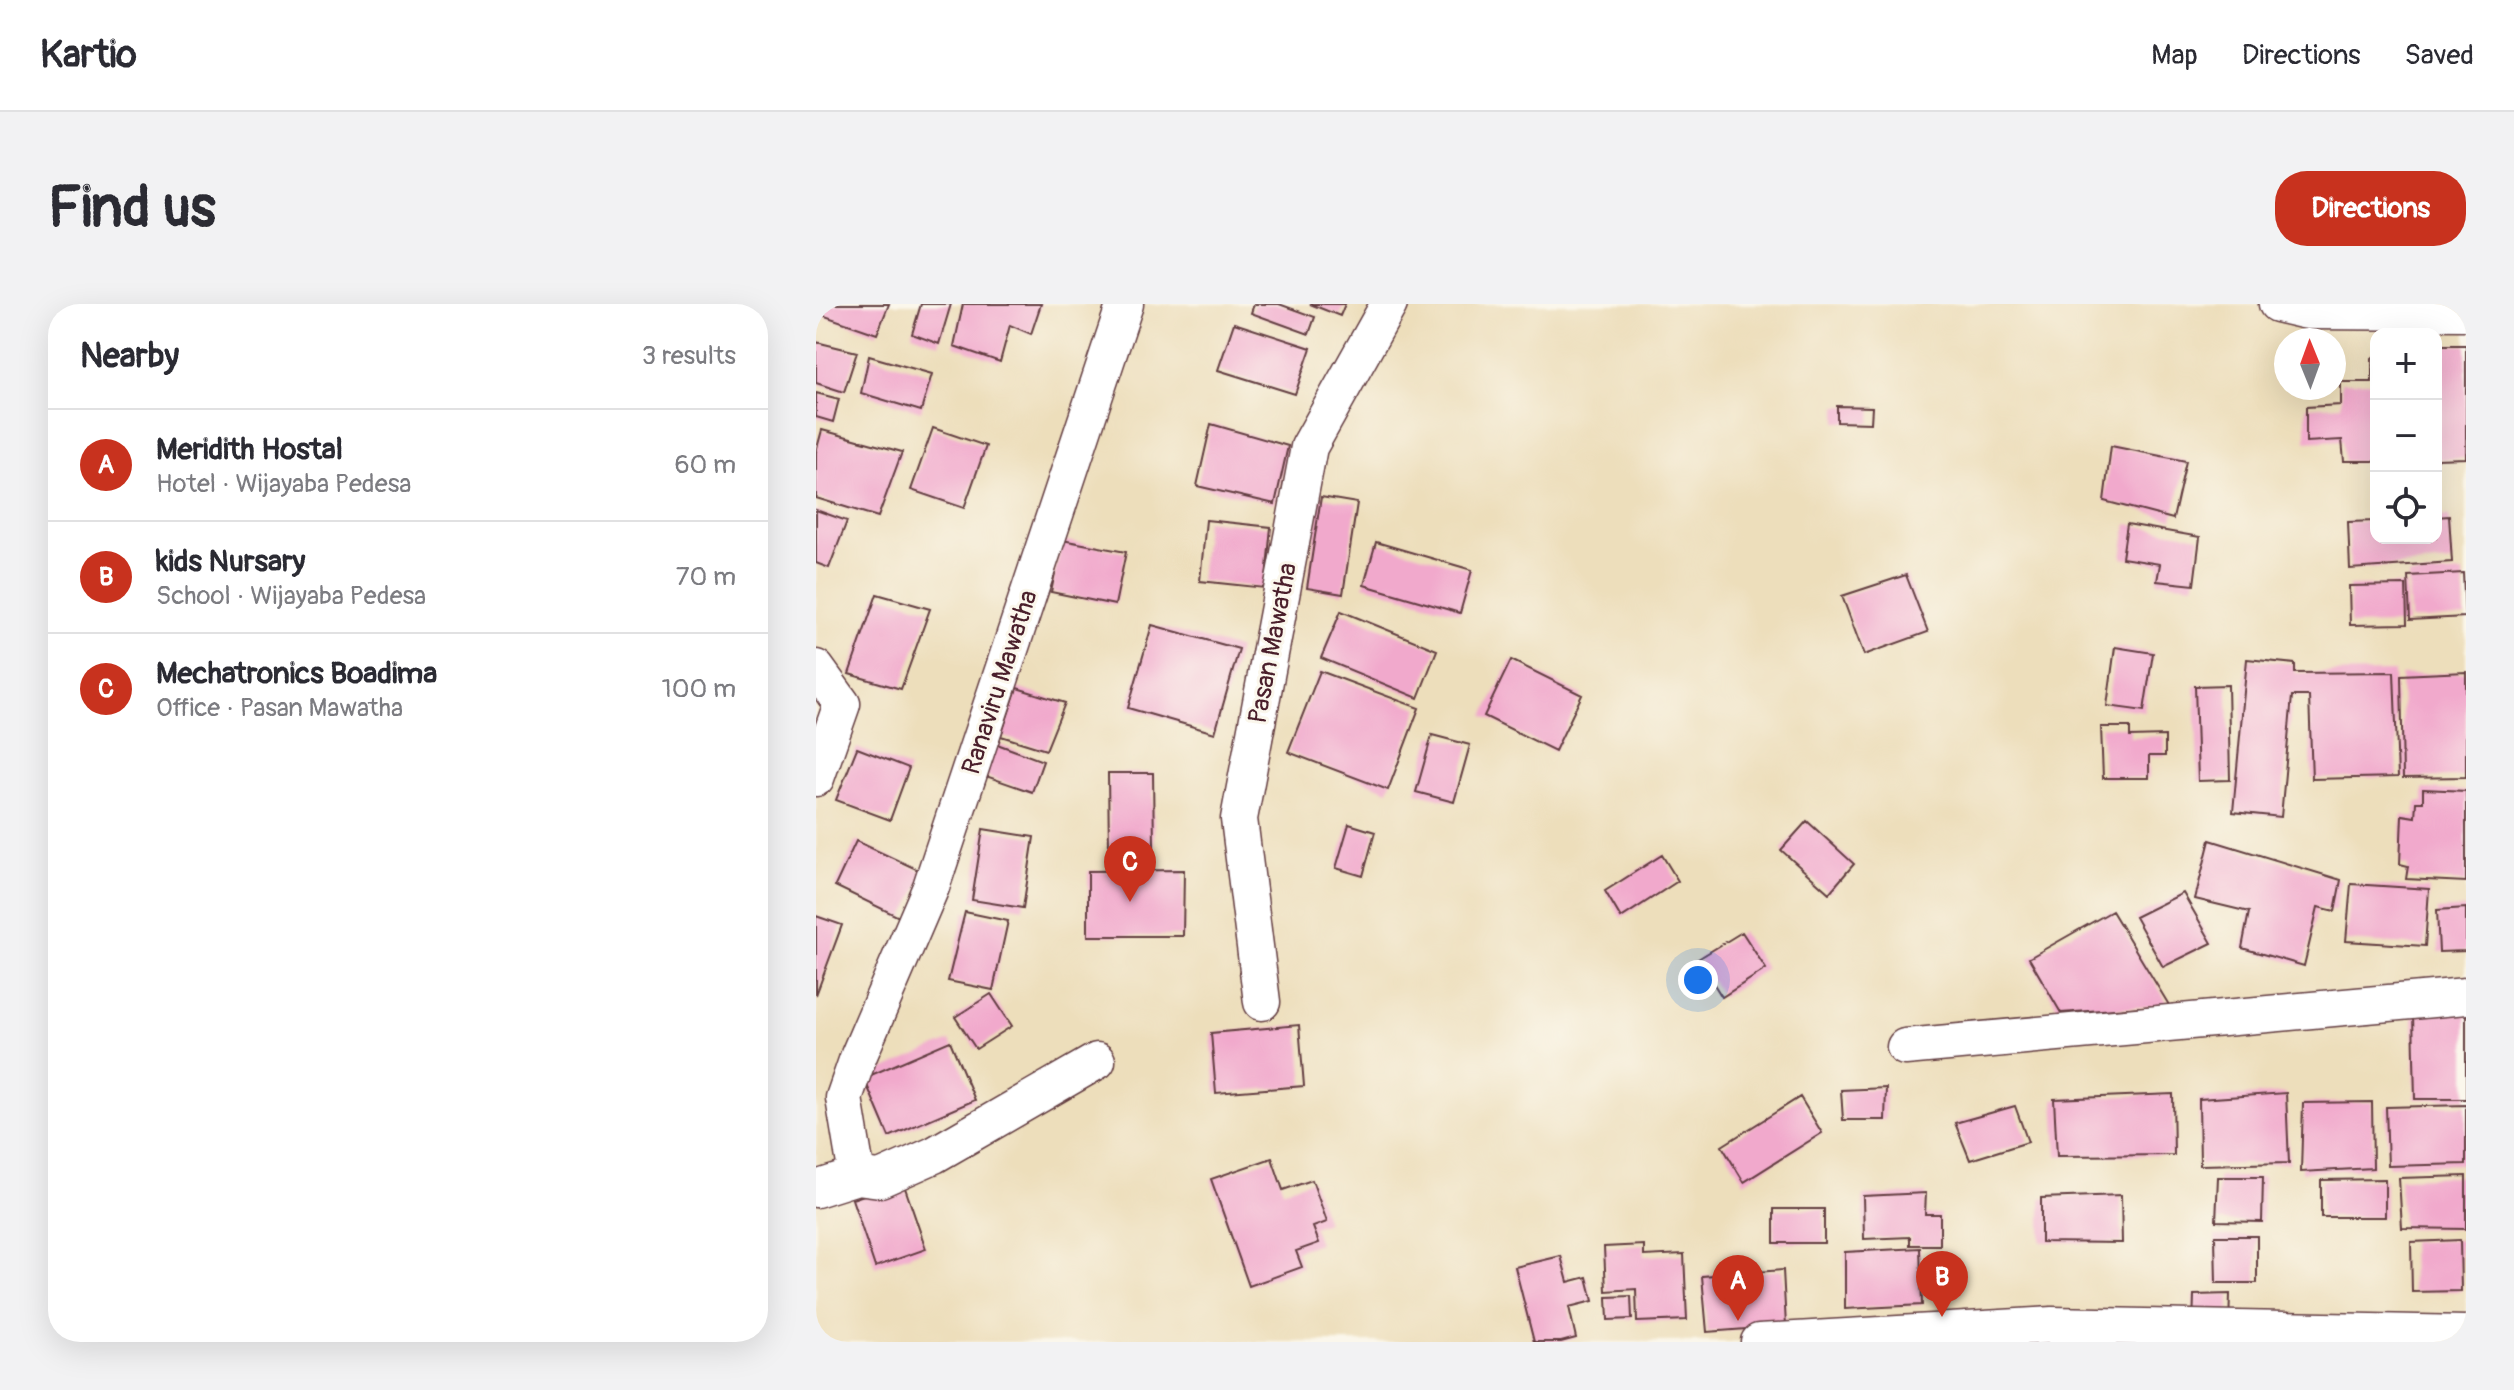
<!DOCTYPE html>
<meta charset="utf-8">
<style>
:root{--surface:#fff;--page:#f2f2f3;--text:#2b2b33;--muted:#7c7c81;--line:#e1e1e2;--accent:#c8321e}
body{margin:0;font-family:Pangolin,sans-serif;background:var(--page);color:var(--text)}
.controls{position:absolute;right:24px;top:24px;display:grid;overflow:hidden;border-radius:16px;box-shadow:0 8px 32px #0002}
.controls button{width:72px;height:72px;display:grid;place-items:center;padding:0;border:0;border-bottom:2px solid var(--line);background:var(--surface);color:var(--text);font:40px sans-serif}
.compass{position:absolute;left:1458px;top:24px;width:72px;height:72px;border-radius:50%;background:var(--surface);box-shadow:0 8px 32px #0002;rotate:359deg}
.you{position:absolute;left:882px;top:676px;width:28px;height:28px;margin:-20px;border:6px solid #fff;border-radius:50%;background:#1a73e8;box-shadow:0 0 0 12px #1a73e833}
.badge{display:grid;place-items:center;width:52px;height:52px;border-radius:50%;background:var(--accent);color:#fff;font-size:26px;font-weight:700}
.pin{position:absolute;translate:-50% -66px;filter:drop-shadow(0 2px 4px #0008)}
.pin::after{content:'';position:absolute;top:42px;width:28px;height:24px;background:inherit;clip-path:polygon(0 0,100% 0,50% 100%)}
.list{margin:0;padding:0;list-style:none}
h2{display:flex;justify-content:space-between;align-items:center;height:104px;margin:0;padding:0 32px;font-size:34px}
h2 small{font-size:26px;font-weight:400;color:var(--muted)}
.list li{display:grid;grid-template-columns:52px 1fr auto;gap:24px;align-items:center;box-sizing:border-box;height:112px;padding:0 32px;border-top:2px solid var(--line)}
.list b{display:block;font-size:30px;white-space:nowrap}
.list p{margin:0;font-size:26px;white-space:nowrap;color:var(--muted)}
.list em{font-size:26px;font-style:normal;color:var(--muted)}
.icon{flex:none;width:44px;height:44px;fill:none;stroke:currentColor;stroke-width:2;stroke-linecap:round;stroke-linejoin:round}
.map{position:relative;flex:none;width:1650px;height:1038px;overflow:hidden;border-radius:32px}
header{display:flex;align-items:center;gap:48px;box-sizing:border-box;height:112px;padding:0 40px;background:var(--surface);border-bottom:2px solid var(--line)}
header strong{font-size:38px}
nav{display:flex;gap:44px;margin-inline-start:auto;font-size:28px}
.intro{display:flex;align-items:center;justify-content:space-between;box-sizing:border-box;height:192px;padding:0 48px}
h1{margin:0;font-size:56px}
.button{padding:20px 36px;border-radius:32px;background:var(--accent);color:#fff;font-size:28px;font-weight:700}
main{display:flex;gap:48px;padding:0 48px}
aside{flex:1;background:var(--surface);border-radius:32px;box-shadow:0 8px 32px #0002}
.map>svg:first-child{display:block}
</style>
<header>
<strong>Kartio</strong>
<nav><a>Map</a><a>Directions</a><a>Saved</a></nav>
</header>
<div class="intro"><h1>Find us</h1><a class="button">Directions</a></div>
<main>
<aside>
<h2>Nearby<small>3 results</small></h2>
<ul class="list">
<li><span class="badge">A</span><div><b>Meridith Hostal</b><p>Hotel · Wijayaba Pedesa</p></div><em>60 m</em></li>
<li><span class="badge">B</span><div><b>kids Nursary</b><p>School · Wijayaba Pedesa</p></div><em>70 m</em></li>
<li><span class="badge">C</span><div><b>Mechatronics Boadima</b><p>Office · Pasan Mawatha</p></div><em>100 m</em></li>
</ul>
</aside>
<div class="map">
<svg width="1650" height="1038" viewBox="0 0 1650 1038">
<rect width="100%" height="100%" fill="#fbf7ec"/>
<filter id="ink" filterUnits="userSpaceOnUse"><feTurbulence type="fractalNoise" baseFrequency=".0125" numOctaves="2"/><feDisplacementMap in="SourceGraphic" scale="16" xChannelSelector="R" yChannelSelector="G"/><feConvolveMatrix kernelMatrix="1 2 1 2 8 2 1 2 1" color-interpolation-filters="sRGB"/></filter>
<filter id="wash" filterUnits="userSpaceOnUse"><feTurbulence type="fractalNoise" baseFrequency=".006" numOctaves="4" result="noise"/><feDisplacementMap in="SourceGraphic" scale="32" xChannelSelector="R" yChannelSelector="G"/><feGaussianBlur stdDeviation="1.8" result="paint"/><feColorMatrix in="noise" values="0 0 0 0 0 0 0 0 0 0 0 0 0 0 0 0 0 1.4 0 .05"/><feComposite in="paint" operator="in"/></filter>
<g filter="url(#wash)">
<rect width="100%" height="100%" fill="#eddebb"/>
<g id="blocks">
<path fill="#f1a9cc" d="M 3,0 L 73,0 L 61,30 L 0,9 Z
M 105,0 L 135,0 L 123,40 L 96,30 Z
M 147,0 L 225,0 L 215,30 L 194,21 L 184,58 L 138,42 Z
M 438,0 L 463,0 L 499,13 L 493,30 L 435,9 Z
M 494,0 L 529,0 L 524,12 Z
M 418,19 L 495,44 L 479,90 L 402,66 Z
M 0,38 L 41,48 L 28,88 L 0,79 Z
M 1620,41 L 1650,41 L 1650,154 L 1620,155 Z
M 1560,51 L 1560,157 L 1528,157 L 1526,136 L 1490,138 L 1490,103 L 1525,101 L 1525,78 L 1556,78 L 1556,54 Z
M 53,52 L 116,70 L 105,107 L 45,89 Z
M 0,89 L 23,95 L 17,118 L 0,113 Z
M 1021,102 L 1056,103 L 1055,119 L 1021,118 Z
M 395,120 L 472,142 L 459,200 L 381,182 Z
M 117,124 L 170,142 L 148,204 L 95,186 Z
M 6,126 L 86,148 L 62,213 L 0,194 L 0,148 Z
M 1295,142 L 1370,157 L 1357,215 L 1288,197 Z
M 505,193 L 541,199 L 527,290 L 491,284 Z
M 0,206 L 31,217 L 13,264 L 0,259 Z
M 1633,212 L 1636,258 L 1534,265 L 1532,218 L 1560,217 L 1560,234 L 1620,234 L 1620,213 Z
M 390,216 L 455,223 L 449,284 L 384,277 Z
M 1311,220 L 1384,233 L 1378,281 L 1341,277 L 1344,260 L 1306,254 Z
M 246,236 L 310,248 L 299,301 L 235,288 Z
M 560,238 L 656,266 L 644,309 L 548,281 Z
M 1647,269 L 1649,313 L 1594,316 L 1592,272 Z
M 1090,271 L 1112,328 L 1048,351 L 1026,292 Z
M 1590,281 L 1591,320 L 1534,321 L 1533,282 Z
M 61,290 L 114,305 L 85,385 L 33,370 Z
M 525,307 L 621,346 L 602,394 L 505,354 Z
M 336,321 L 423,345 L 399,429 L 312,404 Z
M 1299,343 L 1337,349 L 1328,407 L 1291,402 Z
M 1431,355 L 1479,360 L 1479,369 L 1578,368 L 1582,473 L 1496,475 L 1493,392 L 1476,392 L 1465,513 L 1417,508 Z
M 695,356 L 766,391 L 739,447 L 668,412 Z
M 504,367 L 603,404 L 572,486 L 472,448 Z
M 1650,368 L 1650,473 L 1587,474 L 1585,371 Z
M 1412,381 L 1414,476 L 1382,477 L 1379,382 Z
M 201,384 L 249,399 L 230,446 L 185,432 Z
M 1285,423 L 1314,423 L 1314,433 L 1349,432 L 1349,452 L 1333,452 L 1333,474 L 1287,474 Z
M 616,431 L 654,441 L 638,498 L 600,488 Z
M 173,437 L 227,457 L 216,488 L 161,469 Z
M 41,444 L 93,464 L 74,516 L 20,496 Z
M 292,469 L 337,469 L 338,544 L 293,545 Z
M 1607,485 L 1650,487 L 1650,578 L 1590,575 L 1592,562 L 1584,560 L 1586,511 L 1599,513 L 1600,498 L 1607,498 Z
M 991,517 L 1038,560 L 1013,589 L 965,546 Z
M 533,520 L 559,528 L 547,572 L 520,564 Z
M 167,525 L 218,533 L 207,604 L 156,596 Z
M 1394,536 L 1525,576 L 1519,607 L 1502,603 L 1488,662 L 1426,644 L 1433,608 L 1379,595 Z
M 40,537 L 109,569 L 87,615 L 19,582 Z
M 846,551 L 862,577 L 805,614 L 789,587 Z
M 368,566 L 367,632 L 272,632 L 272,567 Z
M 1535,580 L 1613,585 L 1609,642 L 1530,637 Z
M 1367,589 L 1396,639 L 1347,663 L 1319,613 Z
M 1650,604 L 1650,647 L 1623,648 L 1621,606 Z
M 1296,607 L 1353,701 L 1245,709 L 1213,654 Z
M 149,608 L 192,617 L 177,686 L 132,677 Z
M 0,612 L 26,621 L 0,691 Z
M 926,628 L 950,665 L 906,693 L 882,655 Z
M 175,690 L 196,722 L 160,745 L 139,713 Z
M 1650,707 L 1650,795 L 1599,795 L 1597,710 Z
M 483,721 L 488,782 L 400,789 L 395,729 Z
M 134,737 L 159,796 L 73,833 L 48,774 Z
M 1070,784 L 1069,816 L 1027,816 L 1025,786 Z
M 1470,789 L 1473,859 L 1384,861 L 1383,795 Z
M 1357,790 L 1358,851 L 1241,852 L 1238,795 Z
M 984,793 L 1006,829 L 928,878 L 906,842 Z
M 1556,798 L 1557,864 L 1485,868 L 1487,799 Z
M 1650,801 L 1650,860 L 1572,862 L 1570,803 Z
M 1199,802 L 1212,838 L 1154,856 L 1139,819 Z
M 456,854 L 467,886 L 496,876 L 511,918 L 497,923 L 503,939 L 480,947 L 486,963 L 433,982 L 395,875 Z
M 1650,872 L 1650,925 L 1586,924 L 1583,874 Z
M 1402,873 L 1447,873 L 1446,918 L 1400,917 Z
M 1569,875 L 1569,913 L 1505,913 L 1505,876 Z
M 87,878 L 110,945 L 59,963 L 36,895 Z
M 1110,889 L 1109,910 L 1124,910 L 1124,941 L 1094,941 L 1094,933 L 1048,935 L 1047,892 Z
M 1305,891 L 1306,939 L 1225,938 L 1225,894 Z
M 958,905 L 1008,905 L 1008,939 L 958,939 Z
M 1399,932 L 1441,932 L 1441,979 L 1400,979 Z
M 1644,936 L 1645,987 L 1596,988 L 1595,938 Z
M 828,941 L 828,952 L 868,950 L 871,1016 L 821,1018 L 820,985 L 790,987 L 788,943 Z
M 1104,944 L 1106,1001 L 1029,1005 L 1029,948 Z
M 745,952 L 752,978 L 771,973 L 777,997 L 753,1003 L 760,1034 L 745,1038 L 718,1038 L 699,963 Z
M 967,966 L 970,1022 L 891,1028 L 886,972 Z
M 1414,990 L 1413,1022 L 1377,1022 L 1378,991 Z
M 815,992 L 816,1015 L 792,1016 L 791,993 Z"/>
</g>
</g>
<g filter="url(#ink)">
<use href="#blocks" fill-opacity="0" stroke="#623c41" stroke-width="2"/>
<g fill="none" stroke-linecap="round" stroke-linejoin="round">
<g stroke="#623c41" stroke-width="39">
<path id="minor" d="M 1461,0 L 1491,7 L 1650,8
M 0,364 L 26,400 L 0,474
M 446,698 L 423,515 L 493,143 L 573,0
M 1089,743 L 1650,692
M 41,872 L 28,794 L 43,751 L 115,583 L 309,0
M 0,885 L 41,872 L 64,875 L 118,851 L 281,757
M 943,1038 L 1236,1021 L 1650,1030"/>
</g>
<use href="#minor" stroke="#fff" stroke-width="36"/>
</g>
</g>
<g text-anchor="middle" stroke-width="6" stroke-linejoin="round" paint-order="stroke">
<g font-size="26" fill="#4a1f2b" stroke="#fbf7ec">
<text transform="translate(456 339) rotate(-79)" y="9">Pasan Mawatha</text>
<text transform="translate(183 378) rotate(-72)" y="9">Ranaviru Mawatha</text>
</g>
</g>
</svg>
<div class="controls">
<button>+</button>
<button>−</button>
<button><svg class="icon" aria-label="locate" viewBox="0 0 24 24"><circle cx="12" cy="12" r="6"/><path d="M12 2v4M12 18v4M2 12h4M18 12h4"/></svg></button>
</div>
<svg class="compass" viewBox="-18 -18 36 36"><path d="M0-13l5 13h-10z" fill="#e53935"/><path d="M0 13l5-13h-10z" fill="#7c7c81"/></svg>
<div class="you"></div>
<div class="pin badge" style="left:922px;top:1017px">A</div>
<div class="pin badge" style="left:1126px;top:1013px">B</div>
<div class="pin badge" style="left:314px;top:598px">C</div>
</div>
</main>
